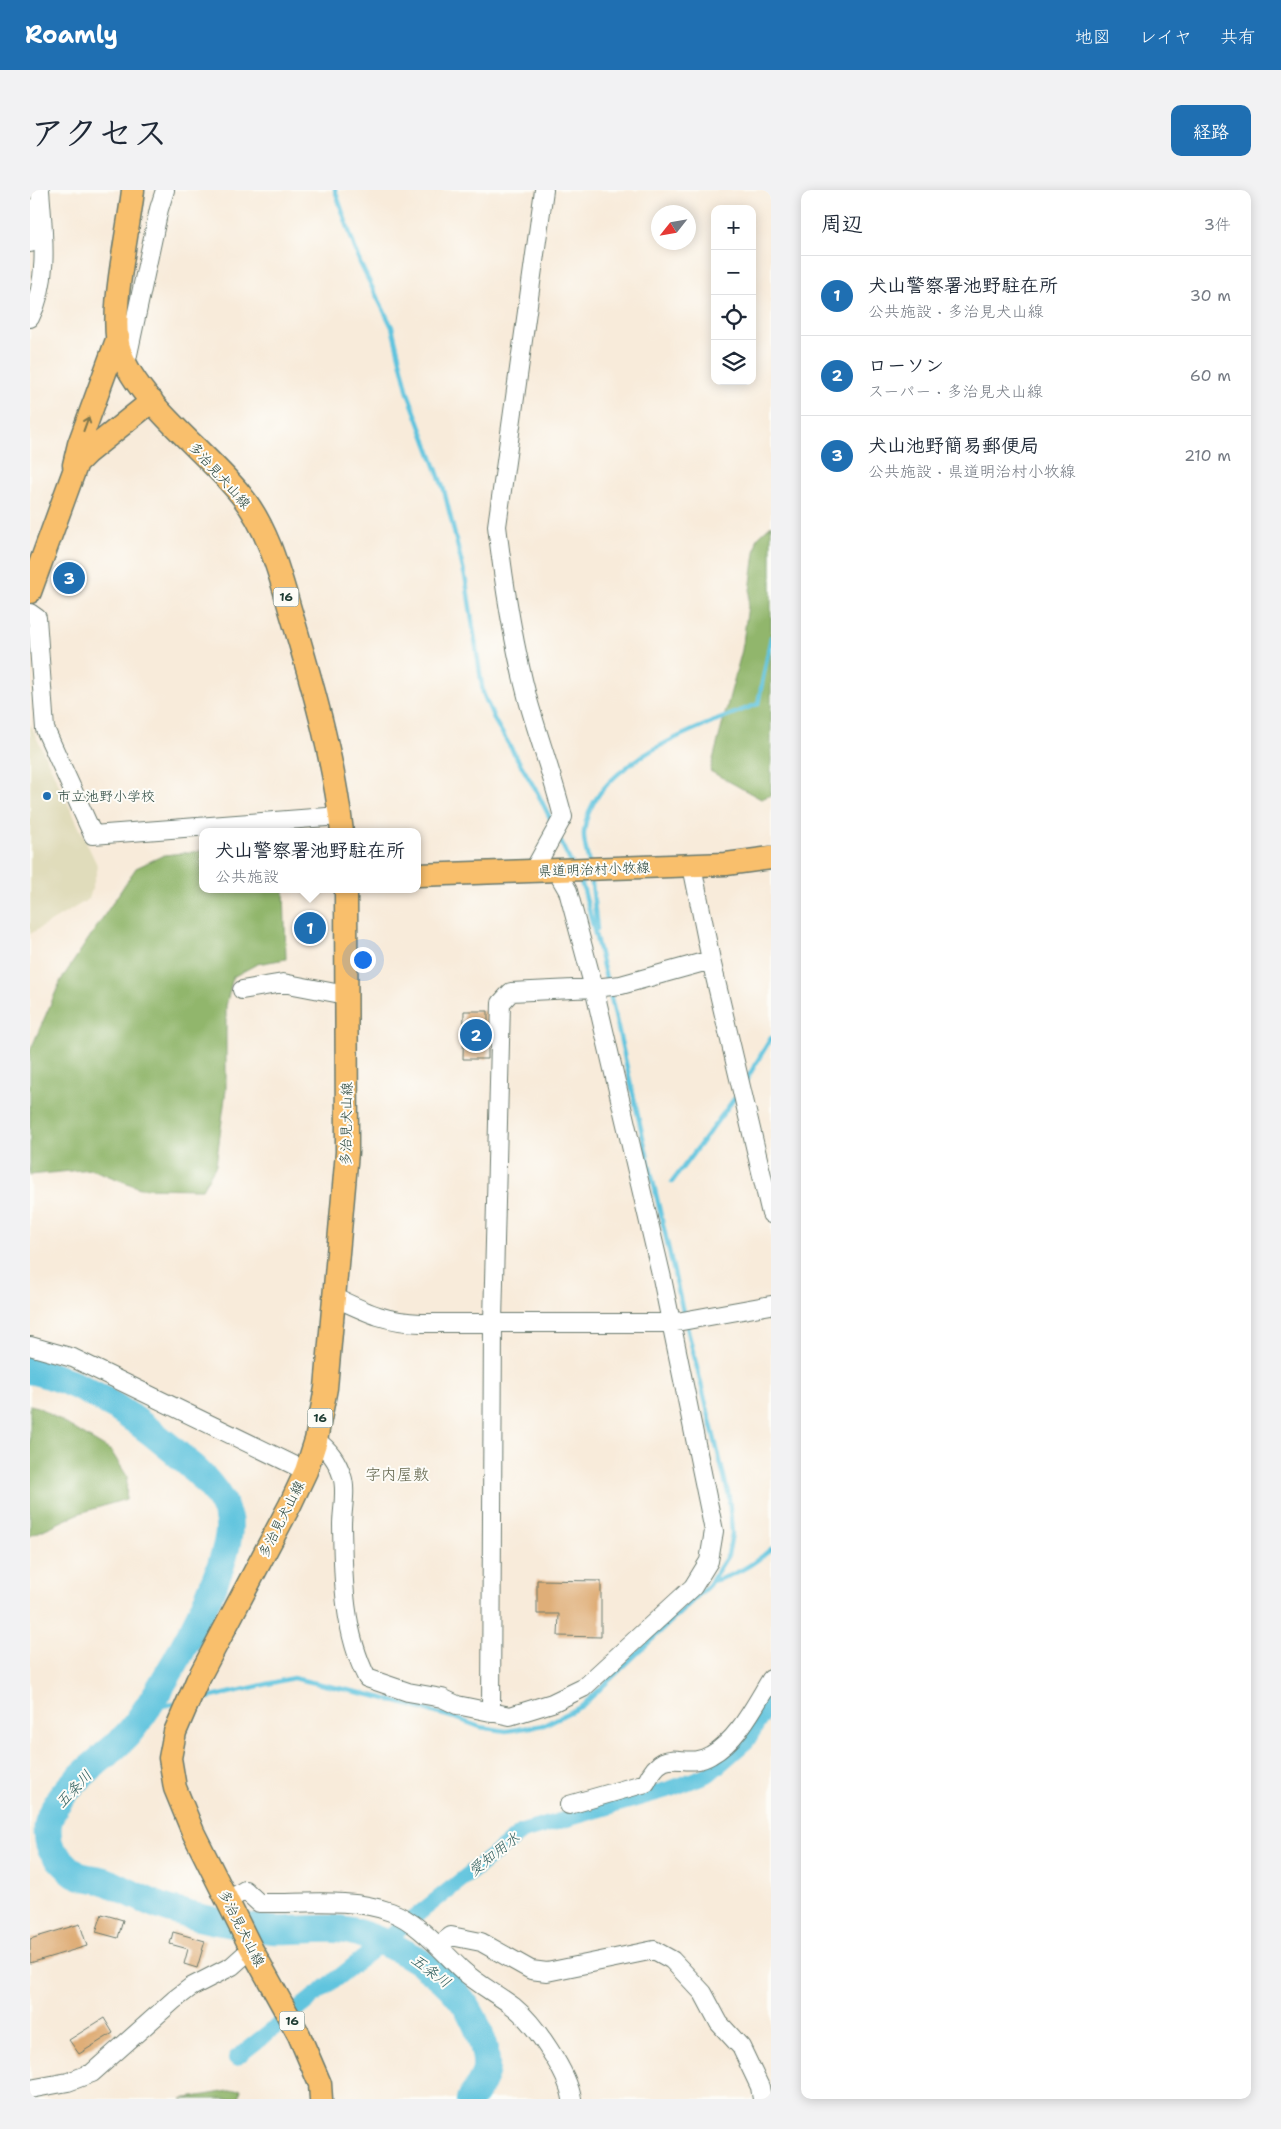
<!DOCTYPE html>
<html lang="ja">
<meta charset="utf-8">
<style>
:root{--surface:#fff;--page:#f2f2f3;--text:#1f2937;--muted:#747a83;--line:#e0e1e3;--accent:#1f6fb2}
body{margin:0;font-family:"Shantell Sans","Klee One",sans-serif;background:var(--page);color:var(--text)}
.controls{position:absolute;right:15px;top:15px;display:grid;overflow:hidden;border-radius:10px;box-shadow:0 2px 12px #0003}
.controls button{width:45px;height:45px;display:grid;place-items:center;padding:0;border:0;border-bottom:1px solid var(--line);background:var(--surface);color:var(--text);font:25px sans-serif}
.compass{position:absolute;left:621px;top:15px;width:45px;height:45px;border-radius:50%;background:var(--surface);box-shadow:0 2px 12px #0003;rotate:239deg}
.you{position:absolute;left:332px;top:769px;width:18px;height:18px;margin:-12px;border:4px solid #fff;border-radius:50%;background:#1a73e8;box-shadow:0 0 0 8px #1a73e833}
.badge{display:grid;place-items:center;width:32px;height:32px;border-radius:50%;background:var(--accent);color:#fff;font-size:16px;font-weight:700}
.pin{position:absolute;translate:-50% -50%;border:2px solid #fff;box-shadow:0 1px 5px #0006}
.popup{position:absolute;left:169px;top:638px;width:222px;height:65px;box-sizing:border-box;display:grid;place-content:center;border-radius:10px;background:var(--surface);filter:drop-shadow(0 1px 4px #0005);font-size:16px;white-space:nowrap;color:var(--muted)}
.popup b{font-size:19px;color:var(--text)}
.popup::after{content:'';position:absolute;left:50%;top:100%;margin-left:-10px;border:10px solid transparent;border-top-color:var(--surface)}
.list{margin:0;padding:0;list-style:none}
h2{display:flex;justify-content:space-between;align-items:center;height:65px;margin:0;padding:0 20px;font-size:21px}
h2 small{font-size:16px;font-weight:400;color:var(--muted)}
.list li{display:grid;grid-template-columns:32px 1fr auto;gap:15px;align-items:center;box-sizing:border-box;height:80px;padding:0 20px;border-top:1px solid var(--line)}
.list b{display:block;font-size:19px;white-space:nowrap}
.list p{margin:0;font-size:16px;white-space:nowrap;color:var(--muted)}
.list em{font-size:16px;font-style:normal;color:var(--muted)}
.icon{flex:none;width:28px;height:28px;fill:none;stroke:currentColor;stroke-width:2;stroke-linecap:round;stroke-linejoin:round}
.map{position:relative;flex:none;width:741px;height:1909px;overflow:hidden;border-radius:10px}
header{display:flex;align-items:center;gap:30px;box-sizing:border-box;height:70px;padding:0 25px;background:var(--accent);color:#fff}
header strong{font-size:24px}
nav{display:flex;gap:28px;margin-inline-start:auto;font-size:18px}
.intro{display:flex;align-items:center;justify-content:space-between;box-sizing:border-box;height:120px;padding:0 30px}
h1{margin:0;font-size:35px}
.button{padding:12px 22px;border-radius:10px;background:var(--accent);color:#fff;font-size:18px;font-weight:700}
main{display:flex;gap:30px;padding:0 30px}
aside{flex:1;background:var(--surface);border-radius:10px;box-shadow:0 2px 12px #0003}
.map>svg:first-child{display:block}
</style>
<header>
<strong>Roamly</strong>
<nav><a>地図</a><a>レイヤ</a><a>共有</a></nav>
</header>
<div class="intro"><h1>アクセス</h1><a class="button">経路</a></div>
<main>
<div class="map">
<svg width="741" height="1909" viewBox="0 0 741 1909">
<rect width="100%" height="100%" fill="#fdfcf7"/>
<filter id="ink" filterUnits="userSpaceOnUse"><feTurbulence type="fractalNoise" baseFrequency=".02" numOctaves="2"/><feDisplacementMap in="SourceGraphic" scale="10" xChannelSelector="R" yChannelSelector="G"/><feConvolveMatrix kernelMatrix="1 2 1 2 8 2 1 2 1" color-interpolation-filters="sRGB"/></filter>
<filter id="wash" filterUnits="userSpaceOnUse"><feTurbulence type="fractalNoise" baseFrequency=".0096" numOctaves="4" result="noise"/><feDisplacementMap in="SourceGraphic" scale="20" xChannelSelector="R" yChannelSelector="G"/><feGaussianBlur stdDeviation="1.12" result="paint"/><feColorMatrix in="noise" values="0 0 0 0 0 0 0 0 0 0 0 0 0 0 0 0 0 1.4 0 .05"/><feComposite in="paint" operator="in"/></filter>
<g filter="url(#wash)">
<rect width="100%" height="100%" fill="#f8ebda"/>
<path fill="#e0dcbb" d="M 0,534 L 68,677 L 59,709 L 0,744 Z"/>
<path fill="#91b66c" stroke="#587a50" d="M 741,335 L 741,605 L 731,609 L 680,581 L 712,460 L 727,348 Z
M 172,661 L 172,699 L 254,699 L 256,769 L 227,774 L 203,787 L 196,816 L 196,900 L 186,975 L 172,999 L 110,998 L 61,979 L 0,985 L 0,861 L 31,790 L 106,678 L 134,665 Z
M 0,1215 L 8,1217 L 81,1261 L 97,1286 L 96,1309 L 50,1323 L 0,1346 Z
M 211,1899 L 209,1909 L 151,1909 Z"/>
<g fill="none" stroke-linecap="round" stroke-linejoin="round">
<path stroke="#61c4de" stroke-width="4.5" d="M 305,0 L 330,73 L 362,137 L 378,203 L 414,300 L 436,391 L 453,503 L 465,531 L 507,602 L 523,634
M 528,646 L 541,673
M 559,673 C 557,663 553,652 554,642 C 560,572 673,536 728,514 L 741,447
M 561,685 L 567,739
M 548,686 L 554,700 L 577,792
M 579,799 L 654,1126
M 715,892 L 741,848
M 642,992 L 707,905
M 682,1391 C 706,1385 723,1375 741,1359
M 169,1510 L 263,1488 L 345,1506 L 425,1528 L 450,1537 L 476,1541 L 514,1535 L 552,1516 L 679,1395 L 698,1365 L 702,1343 L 699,1307 L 656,1133
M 115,1519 L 143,1514"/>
<path stroke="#61c4de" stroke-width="16" d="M 206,1868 L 492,1642 L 640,1599 L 679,1584 L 717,1551 L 741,1511"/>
<path stroke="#61c4de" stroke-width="28" d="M 0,1180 C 51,1191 102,1225 142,1259 C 164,1279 190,1298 198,1328 C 209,1369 126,1513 97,1545 C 74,1570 24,1599 18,1634 C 17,1640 18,1653 21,1658 C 23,1663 42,1682 46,1684 C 54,1689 66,1688 75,1691 C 92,1698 108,1708 125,1714 C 153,1726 212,1737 243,1740 C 270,1742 302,1734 328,1743 C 380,1760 435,1793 451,1848 C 460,1876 458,1887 440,1909"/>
</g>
<g id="blocks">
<path fill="#dfae78" d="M 434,821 L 458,821 L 458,869 L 433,869 Z
M 507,1390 L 571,1391 L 571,1447 L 528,1446 L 529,1424 L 507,1424 Z
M 72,1724 L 93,1730 L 88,1748 L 66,1742 Z
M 50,1734 L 57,1756 L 0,1773 L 0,1749 Z
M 143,1742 L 175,1751 L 167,1778 L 154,1774 L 158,1759 L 140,1754 Z
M 74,1828 L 83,1843 L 49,1864 L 39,1850 Z"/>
</g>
</g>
<g filter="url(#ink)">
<use href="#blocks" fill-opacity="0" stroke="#6b7a6e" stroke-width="1"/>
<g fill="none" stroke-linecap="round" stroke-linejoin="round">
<g stroke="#6b7a6e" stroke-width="20">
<path id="minor" d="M 0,53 L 3,18
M 0,128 C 20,89 13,42 10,0
M 96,174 L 129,19 L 135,0
M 0,423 L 7,428 L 15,539 L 63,645 L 310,626
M 662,676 L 681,770 L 741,1024
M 503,681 L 533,627 C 523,587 509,549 498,510 C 483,453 474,395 467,336 L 514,0
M 212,800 L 253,793 L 316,805
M 304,1107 C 336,1122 355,1132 391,1133 L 641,1133 L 741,1115
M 0,1156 L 43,1168 L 276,1281
M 286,1250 C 299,1260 307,1270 312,1286 C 317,1300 312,1320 312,1335 C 313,1386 313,1441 337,1488 L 378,1502 L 412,1508 L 427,1515 L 480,1526 L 522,1513 L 553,1498 L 663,1397 L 679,1371 L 684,1341 L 632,1088 L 564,798 L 538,701 L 526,680
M 461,1523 L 463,1131 L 471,813 L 481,802 L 564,798 L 591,795 L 681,770
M 539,1615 L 616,1593 C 636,1551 653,1582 681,1565 C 708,1550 725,1515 741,1489
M 197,1711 L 215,1700 L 229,1713 C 271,1714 321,1707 361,1722 C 388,1732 411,1760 431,1779 C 447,1794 467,1804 484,1817 C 505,1834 538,1883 542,1909
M 408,1756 L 421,1746 L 451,1752 L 501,1780 L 517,1782 L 624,1760 L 642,1770 L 673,1803 L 689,1833 L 711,1857 L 730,1897 L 732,1909
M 0,1899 L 38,1892 L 62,1883 L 144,1810 L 161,1797 L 202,1776 L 221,1759"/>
</g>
<g stroke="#6b7a6e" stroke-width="25">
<path id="major" d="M 103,0 C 99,40 78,127 90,161 C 109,214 176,261 211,305 C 241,342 251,391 265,436 C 285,504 304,571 312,642
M 44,275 L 49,254 L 88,147
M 0,402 L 47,273 L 57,263 L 122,211
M 388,685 L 696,674 L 741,668
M 291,1909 L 290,1894 L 269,1845 L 221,1758 L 163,1642 L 145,1598 L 140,1568 L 145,1542 L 167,1491 L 260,1315 L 276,1281 L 286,1250 L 296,1198 L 317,962 L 316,699"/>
</g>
<use href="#minor" stroke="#fff" stroke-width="18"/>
<use href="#major" stroke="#f9bf6c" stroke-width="22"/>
</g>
<defs><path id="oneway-shaft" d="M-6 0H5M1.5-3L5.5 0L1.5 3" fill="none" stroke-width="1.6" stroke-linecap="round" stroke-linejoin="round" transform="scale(1.25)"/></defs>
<use stroke="#81784d" href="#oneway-shaft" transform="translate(56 234) rotate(-70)"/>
</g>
<circle fill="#1f6fb2" stroke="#fdfcf7" stroke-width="2" cx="17" cy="606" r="5"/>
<g text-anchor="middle" stroke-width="4" stroke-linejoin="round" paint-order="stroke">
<g fill="#fdfcf7" stroke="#62766e" stroke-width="1">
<rect x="243.5" y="397.5" width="25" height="19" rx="4"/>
<rect x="277.5" y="1218.5" width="25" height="19" rx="4"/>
<rect x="249.5" y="1821.5" width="25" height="19" rx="4"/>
</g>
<g font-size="12" font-weight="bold" fill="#1f3d34">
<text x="256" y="411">16</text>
<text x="290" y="1232">16</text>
<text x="262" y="1835">16</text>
</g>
<g font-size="14" fill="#1f3d34" stroke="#fdfcf7">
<text transform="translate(190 285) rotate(48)" y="5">多治見犬山線</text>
<text transform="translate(564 679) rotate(-2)" y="5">県道明治村小牧線</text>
<text transform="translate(316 934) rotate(-89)" y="5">多治見犬山線</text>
<text transform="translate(251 1329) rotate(-63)" y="5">多治見犬山線</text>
<text transform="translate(212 1738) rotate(63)" y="5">多治見犬山線</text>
</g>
<g font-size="14" fill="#1f3d34" stroke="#fdfcf7" text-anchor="start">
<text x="27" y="611">市立池野小学校</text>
</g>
<g font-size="15" font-style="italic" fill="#305f5e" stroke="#fdfcf7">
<text transform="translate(44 1599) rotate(-47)" y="5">五条川</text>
<text transform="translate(464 1664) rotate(-38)" y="5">愛知用水</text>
<text transform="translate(401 1781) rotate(37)" y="5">五条川</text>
</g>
<g font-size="16" fill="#62654c" stroke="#fdfcf7">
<text x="367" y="1290">字内屋敷</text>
</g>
</g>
</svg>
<div class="controls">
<button>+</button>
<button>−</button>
<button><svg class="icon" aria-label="locate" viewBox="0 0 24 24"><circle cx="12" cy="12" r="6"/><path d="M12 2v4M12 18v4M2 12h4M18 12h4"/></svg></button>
<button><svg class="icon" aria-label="layers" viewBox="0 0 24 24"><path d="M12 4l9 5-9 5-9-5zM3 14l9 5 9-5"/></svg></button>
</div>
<svg class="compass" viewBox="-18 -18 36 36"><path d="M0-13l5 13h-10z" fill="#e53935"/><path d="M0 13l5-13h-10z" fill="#747a83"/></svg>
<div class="you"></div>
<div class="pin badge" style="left:280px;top:738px">1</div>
<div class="popup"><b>犬山警察署池野駐在所</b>公共施設</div>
<div class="pin badge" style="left:446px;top:845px">2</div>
<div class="pin badge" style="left:39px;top:388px">3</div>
</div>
<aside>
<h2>周辺<small>3件</small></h2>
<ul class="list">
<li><span class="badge">1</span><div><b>犬山警察署池野駐在所</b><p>公共施設 · 多治見犬山線</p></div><em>30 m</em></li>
<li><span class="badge">2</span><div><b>ローソン</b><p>スーパー · 多治見犬山線</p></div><em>60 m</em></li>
<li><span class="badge">3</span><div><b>犬山池野簡易郵便局</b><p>公共施設 · 県道明治村小牧線</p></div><em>210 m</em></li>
</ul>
</aside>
</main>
